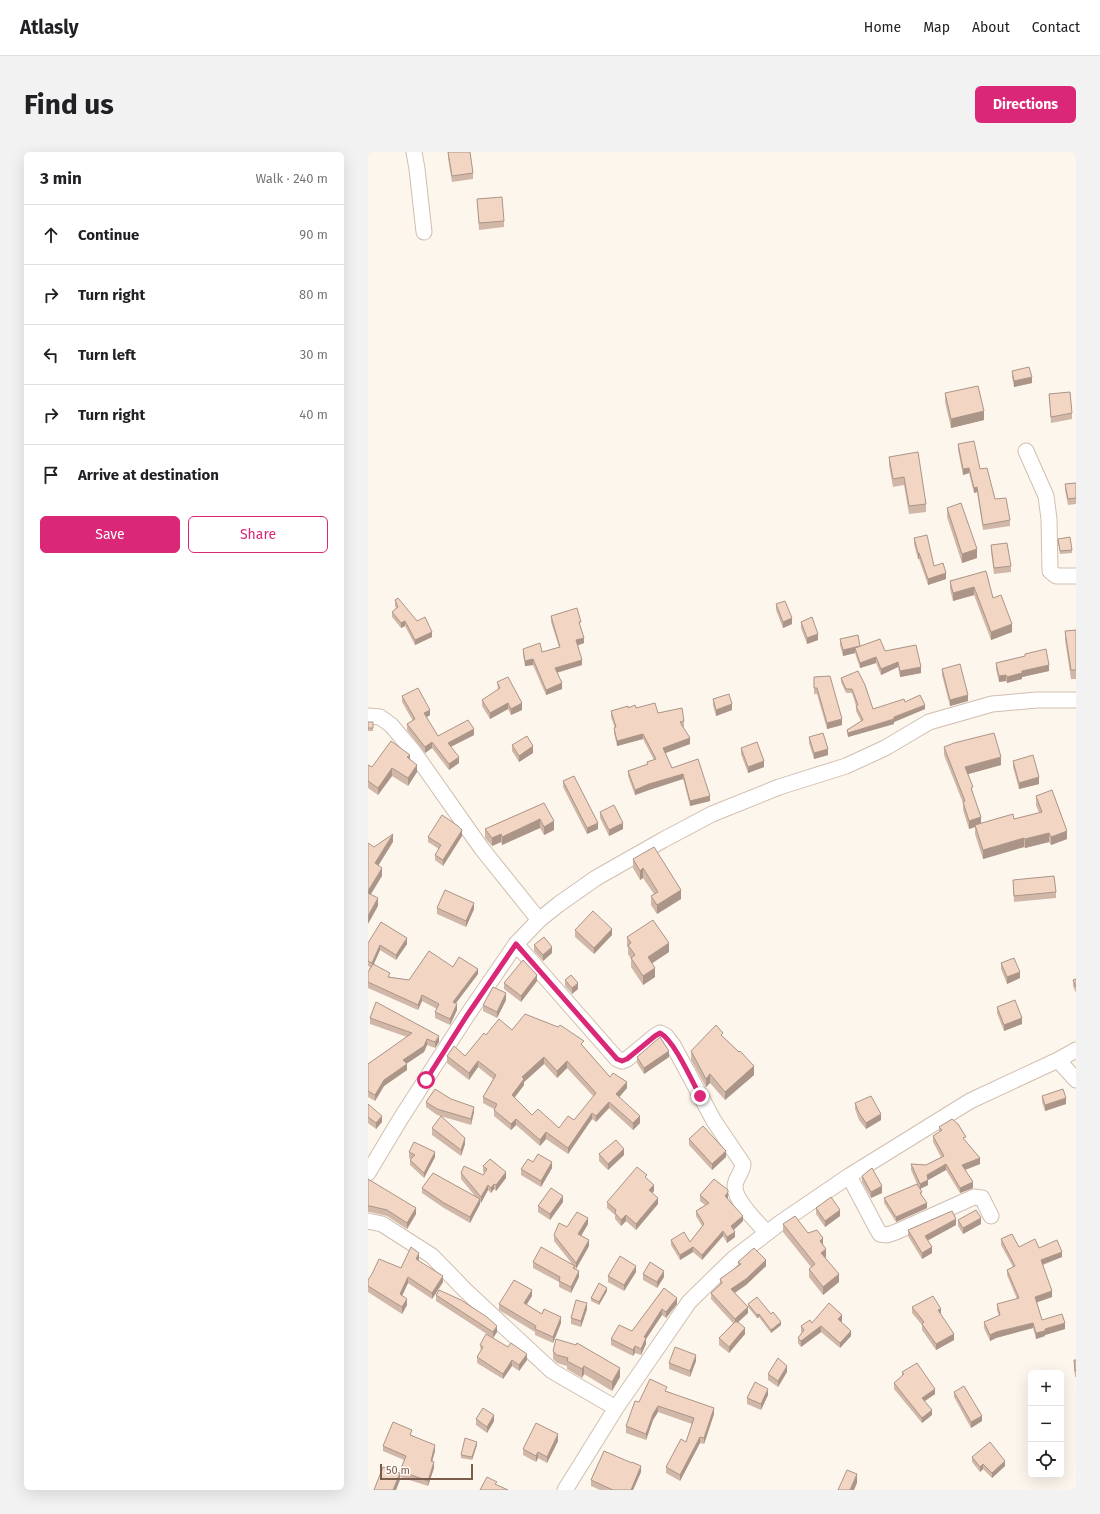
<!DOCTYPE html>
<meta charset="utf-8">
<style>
:root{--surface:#fff;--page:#f2f2f2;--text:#202124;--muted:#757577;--line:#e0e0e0;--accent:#db2777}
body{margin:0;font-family:"Fira Sans",sans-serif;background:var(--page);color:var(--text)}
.controls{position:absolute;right:12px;bottom:12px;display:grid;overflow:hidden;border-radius:6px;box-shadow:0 4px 16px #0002}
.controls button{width:36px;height:36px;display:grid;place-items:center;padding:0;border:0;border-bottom:1px solid var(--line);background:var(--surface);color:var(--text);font:20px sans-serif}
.scale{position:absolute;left:12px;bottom:10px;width:93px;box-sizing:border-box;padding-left:4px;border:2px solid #7a5c4d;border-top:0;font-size:11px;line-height:14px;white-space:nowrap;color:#7a5c4d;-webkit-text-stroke:3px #fffaf3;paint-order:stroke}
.stop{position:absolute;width:12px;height:12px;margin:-9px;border:3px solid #db2777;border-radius:50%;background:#fff}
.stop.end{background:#db2777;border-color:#fff;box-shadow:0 1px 4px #0008}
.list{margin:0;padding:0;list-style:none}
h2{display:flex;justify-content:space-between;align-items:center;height:52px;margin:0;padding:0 16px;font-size:17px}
h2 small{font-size:13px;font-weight:400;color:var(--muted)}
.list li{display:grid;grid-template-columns:26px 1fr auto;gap:12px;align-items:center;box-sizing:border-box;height:60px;padding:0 16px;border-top:1px solid var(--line)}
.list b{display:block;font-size:15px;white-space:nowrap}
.list em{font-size:13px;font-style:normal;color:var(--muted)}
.actions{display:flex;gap:8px;padding:12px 16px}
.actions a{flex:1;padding:9px 0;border:1px solid var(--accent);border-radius:6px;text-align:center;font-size:14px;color:var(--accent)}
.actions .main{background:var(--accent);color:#fff}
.icon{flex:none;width:22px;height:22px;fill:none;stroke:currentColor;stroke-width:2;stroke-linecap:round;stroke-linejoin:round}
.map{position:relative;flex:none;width:708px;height:1338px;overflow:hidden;border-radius:6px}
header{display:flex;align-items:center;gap:24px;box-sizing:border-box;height:56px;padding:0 20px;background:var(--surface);border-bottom:1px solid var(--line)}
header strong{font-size:19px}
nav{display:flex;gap:22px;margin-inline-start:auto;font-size:14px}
.intro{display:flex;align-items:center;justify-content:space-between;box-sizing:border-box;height:96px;padding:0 24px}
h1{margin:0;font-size:28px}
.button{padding:10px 18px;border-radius:6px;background:var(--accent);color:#fff;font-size:14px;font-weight:700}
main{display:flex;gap:24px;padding:0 24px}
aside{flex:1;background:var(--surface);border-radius:6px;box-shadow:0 4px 16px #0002}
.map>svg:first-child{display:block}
</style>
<header>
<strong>Atlasly</strong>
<nav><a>Home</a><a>Map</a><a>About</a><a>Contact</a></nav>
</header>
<div class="intro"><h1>Find us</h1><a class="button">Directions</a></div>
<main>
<aside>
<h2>3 min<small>Walk · 240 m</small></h2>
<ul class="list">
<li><svg class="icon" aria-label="ahead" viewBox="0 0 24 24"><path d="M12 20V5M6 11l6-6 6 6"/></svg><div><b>Continue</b></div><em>90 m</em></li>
<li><svg class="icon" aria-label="right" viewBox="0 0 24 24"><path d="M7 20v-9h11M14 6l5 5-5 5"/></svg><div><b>Turn right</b></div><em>80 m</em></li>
<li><svg class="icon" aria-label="left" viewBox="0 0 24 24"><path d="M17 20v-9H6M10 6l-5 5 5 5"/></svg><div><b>Turn left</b></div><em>30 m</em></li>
<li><svg class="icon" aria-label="right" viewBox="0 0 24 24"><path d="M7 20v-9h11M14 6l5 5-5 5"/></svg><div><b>Turn right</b></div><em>40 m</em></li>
<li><svg class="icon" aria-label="arrive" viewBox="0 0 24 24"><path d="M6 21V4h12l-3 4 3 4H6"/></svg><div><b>Arrive at destination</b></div></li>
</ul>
<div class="actions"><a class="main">Save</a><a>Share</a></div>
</aside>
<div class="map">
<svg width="708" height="1338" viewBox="0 0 708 1338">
<rect width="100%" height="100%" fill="#fdf6ec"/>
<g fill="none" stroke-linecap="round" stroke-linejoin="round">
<g stroke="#d1beb0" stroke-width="17">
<path id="street" d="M 46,0 L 49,17 L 56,80
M 658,299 L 678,344 L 681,367 L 682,419 L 688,424 L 708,424
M 0,564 L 12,565 L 23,573 L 45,599 L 114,697 L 171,768
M 148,792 L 249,907 L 254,909 L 259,907 L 287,884 L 292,881 L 298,884 L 305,893 L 346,969 L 375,1012 C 374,1022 367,1026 367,1035 C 367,1049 389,1070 399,1081
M 690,908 L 708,928
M 0,1021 L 33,966 L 98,865 L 148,792 L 171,768 L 191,752 L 228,726 L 295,688 L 344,662 L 411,635 L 478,614 L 517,596 L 561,570 L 624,552 L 669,548 L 708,548
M 481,1024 L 508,1075 L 512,1082 L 519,1083 L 528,1080 L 606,1045 L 614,1046 L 623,1064
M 0,1069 L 14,1072 L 64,1104 L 98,1139 L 184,1219 L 248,1256
M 197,1338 L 248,1256 L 321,1150 L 365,1107 L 412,1071 L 481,1024 L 602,949 L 690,908 L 708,898"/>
</g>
<use href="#street" stroke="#fff" stroke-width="15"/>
</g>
<path fill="#d1b7a8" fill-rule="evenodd" d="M 80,0 L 105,21 L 105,27 L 84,30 L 80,6 Z
M 109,47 L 136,69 L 136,75 L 111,78 Z
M 644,219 L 664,231 L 646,235 L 644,225 Z
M 577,241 L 616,268 L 583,276 L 577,250 Z
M 681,242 L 704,261 L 704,267 L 683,271 Z
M 590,292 L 612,317 L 627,347 L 642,368 L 642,374 L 615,378 L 609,340 L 606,341 L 601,321 L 595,323 L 590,298 Z
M 521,305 L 558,352 L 558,360 L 541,362 L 536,333 L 525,335 L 521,313 Z
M 708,331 L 708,352 L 700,353 L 697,338 L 697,332 Z
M 579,356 L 609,406 L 594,411 L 579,365 Z
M 546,386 L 566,414 L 578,427 L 560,433 L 551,407 L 550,407 L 546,392 Z
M 690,390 L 704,398 L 704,401 L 692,402 Z
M 623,393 L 643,414 L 643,420 L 626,422 L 623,399 Z
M 618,419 L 625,446 L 644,480 L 623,488 L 606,443 L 585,449 L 582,437 L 582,429 Z
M 27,448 L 49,469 L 64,485 L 47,493 L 37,474 L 33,476 L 24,465 L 24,460 L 28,456 L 27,454 Z
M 408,452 L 424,472 L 415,476 L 408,458 Z
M 183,464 L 213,475 L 216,491 L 210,493 L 214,513 L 189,521 L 194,537 L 178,543 L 165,513 L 157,514 L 155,503 L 155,497 L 174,500 L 191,495 L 183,470 Z
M 433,470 L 450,488 L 439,492 L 433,476 Z
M 708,478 L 708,527 L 703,527 L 697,488 L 697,479 Z
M 472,487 L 492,494 L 517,499 L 553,521 L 532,525 L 530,515 L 513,523 L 508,511 L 492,516 L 487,501 L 475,504 L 472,493 Z
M 657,502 L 681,519 L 654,525 L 654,527 L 639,531 L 638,529 L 631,530 L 628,517 L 628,511 L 657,504 Z
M 574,517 L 600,549 L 582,554 L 574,523 Z
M 446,525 L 474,573 L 459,577 L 449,542 L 446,542 Z
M 473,526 L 505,557 L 537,550 L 557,557 L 526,570 L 526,572 L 480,585 L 479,582 L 479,578 L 493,569 L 488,559 L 488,554 L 484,541 L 478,541 L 473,530 Z
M 129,530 L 154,558 L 143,563 L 140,557 L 122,567 L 114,554 L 114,548 L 130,538 Z
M 34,544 L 62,563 L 58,565 L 70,584 L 106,583 L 83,595 L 91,611 L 81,618 L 64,596 L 57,601 L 39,578 L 39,572 L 45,569 L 34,550 Z
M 345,547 L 364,558 L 348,564 L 345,553 Z
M 260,556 L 268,556 L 290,561 L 316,569 L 316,575 L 315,575 L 322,592 L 297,601 L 304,616 L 330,607 L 342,649 L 322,654 L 315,627 L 281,638 L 267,643 L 260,624 L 260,619 L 279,613 L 279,610 L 286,608 L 275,587 L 249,594 L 246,581 L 246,576 L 247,576 L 243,565 L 243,559 Z
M 0,570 L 5,570 L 5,579 L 0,579 Z
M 441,585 L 460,603 L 446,607 L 441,591 Z
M 144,593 L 165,601 L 151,610 L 144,599 Z
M 576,595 L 633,613 L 600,622 L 613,672 L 646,667 L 671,661 L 668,653 L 668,644 L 699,687 L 683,693 L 681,690 L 657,696 L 656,695 L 615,707 L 607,682 L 607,675 L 601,677 L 595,658 L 595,651 L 576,603 Z
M 373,596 L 396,615 L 380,621 L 373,602 Z
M 42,607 L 49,620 L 40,634 L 24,624 L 10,643 L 0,636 L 0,613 L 4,615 Z
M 645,609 L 671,632 L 651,637 L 645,615 Z
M 195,629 L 230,677 L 219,682 L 195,635 Z
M 176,651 L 186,678 L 176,683 L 172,676 L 134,693 L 133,690 L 124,694 L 117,686 L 117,677 Z
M 232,660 L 255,677 L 241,684 L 232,666 Z
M 94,684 L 75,714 L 67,708 L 67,703 L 71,697 L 60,690 L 60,685 Z
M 265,707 L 313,747 L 289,762 L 283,753 L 283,744 L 286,742 L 275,726 L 272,728 L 265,716 Z
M 645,728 L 688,740 L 688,746 L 646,750 L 645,734 Z
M 69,756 L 106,757 L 98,775 L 69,762 Z
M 207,778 L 244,783 L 226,802 L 207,785 Z
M 259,785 L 301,800 L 284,811 L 287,825 L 275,833 L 263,815 L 263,807 L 260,802 L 260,796 L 259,794 Z
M 0,791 L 39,792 L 28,808 L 12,798 L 6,812 L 22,825 L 41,828 L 85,815 L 110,822 L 88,851 L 89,858 L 82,873 L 67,866 L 67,860 L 69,857 L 54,849 L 50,858 L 0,836 L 0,820 L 2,815 L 0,814 Z
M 166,793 L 184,801 L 175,809 L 166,799 Z
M 633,811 L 652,826 L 639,832 L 633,817 Z
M 708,827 L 708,841 L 705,834 L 705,828 Z
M 197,828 L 210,837 L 204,842 L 197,834 Z
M 169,829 L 153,850 L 136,837 L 136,831 Z
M 138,848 L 129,866 L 115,859 L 115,853 Z
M 629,855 L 654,872 L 636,879 L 629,861 Z
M 2,866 L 71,890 L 67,896 L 59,893 L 56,900 L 38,912 L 39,918 L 16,934 L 7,949 L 0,945 L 0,912 L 39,885 L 2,872 Z
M 144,878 L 216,895 L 242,925 L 259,936 L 251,945 L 272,971 L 265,978 L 241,956 L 228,970 L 224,967 L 200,1002 L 178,987 L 172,994 L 148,973 L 143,978 L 126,964 L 126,957 L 115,951 L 115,945 L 125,927 L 110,915 L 101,928 L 79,911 L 79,904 L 97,904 L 118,883 ZM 176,912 L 189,926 L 199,916 L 226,945 L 206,968 L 191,976 L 164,963 L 146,946 L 156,933 L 156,930 Z
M 355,885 L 371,900 L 386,923 L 357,948 L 342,931 L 338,935 L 323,908 L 323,899 Z
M 269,905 L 301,905 L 276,922 L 269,911 Z
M 674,944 L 698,952 L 677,959 L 674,950 Z
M 83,947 L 106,960 L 103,973 L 69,963 L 58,955 L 58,950 Z
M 487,951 L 513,968 L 498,977 L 491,968 L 487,957 Z
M 0,952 L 14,970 L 8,977 L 0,971 Z
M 571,975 L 598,989 L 612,1012 L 597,1018 L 605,1036 L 592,1041 L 578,1018 L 560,1028 L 560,1033 L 552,1037 L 554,1044 L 559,1056 L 528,1070 L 516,1051 L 516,1046 L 549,1032 L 543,1018 L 543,1012 L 558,1013 L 573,1005 L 565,990 L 565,984 L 571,980 Z
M 64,976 L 97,992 L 93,1004 L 64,983 Z
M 321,987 L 358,1005 L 344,1018 L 321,993 Z
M 41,1000 L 67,1005 L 56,1026 L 42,1013 L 42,1008 L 43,1007 L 41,1006 Z
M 231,1002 L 256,1003 L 240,1018 L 231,1009 Z
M 165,1010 L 184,1016 L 173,1035 L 153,1023 L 153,1017 Z
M 115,1014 L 138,1026 L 128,1039 L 126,1037 L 123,1041 L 120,1038 L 113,1051 L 112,1050 L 112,1052 L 102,1071 L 76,1056 L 54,1041 L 54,1036 L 107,1044 L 93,1027 L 93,1021 L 115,1023 L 116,1020 L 115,1020 Z
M 494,1024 L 514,1041 L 503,1046 L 494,1030 Z
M 279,1026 L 286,1039 L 284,1041 L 290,1052 L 268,1078 L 258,1069 L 253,1074 L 247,1067 L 247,1063 L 239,1056 L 239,1050 Z
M 0,1027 L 48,1062 L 39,1077 L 19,1064 L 2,1060 L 0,1060 Z
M 332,1043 L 360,1046 L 359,1047 L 375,1069 L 366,1078 L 367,1085 L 359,1091 L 355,1084 L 334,1108 L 325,1100 L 312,1108 L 303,1093 L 303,1088 L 322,1090 L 334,1074 L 328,1064 L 328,1059 L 337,1053 L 332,1049 Z
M 195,1050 L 182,1068 L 170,1060 L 170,1054 Z
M 448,1056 L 472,1064 L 457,1075 L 448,1062 Z
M 590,1068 L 613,1072 L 595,1082 L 590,1074 Z
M 220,1072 L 213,1084 L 221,1094 L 208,1117 L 207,1115 L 207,1117 L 211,1125 L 203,1141 L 191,1135 L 191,1130 L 165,1116 L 165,1110 L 205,1113 L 186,1089 L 186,1083 L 199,1075 Z
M 415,1072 L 440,1081 L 455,1094 L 458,1105 L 457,1106 L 471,1130 L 455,1143 L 441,1125 L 441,1117 L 443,1115 L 415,1080 Z
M 588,1073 L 560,1088 L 564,1101 L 554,1107 L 540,1084 L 540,1078 Z
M 633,1087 L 651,1095 L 671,1096 L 694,1105 L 675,1113 L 684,1145 L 669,1150 L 674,1168 L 697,1177 L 677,1183 L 677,1184 L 668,1187 L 665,1176 L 628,1186 L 622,1189 L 616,1176 L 616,1170 L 631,1164 L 629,1158 L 629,1152 L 649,1147 L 639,1123 L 639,1118 L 645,1115 L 633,1093 Z
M 51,1107 L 50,1109 L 75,1130 L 64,1147 L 40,1131 L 34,1144 L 39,1153 L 34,1162 L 0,1140 L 0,1128 L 33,1116 Z
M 370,1110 L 398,1114 L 378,1133 L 367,1141 L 380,1155 L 380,1152 L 403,1162 L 413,1173 L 403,1181 L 391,1165 L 389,1166 L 380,1155 L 380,1161 L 370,1170 L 377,1182 L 361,1201 L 351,1193 L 351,1186 L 365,1171 L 343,1147 L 343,1141 L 352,1132 L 352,1127 L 370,1114 Z
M 268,1120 L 256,1139 L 240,1130 L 240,1124 Z
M 275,1122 L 296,1125 L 289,1136 L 275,1128 Z
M 296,1136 L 309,1152 L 298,1166 L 294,1163 L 278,1187 L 278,1192 L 273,1203 L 267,1201 L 265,1204 L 243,1193 L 243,1187 L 264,1179 Z
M 239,1139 L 231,1153 L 223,1149 L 223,1146 Z
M 68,1143 L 129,1180 L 125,1186 L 68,1149 Z
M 164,1144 L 158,1152 L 174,1162 L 193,1171 L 185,1191 L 167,1183 L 167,1180 L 131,1158 L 131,1152 Z
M 544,1155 L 573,1163 L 586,1188 L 568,1198 L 554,1178 L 554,1173 L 544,1161 Z
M 219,1157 L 213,1175 L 203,1172 L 203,1166 Z
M 474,1169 L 473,1170 L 483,1184 L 472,1196 L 453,1180 L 433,1195 L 430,1191 L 430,1186 L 434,1181 L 433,1180 L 433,1174 L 444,1171 Z
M 112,1193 L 159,1208 L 151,1219 L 144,1214 L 135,1227 L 109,1211 L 109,1205 L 113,1199 Z
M 185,1199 L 252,1225 L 244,1239 L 216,1222 L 214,1226 L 199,1217 L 199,1214 L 189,1211 L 185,1207 Z
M 706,1208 L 708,1208 L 708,1225 L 707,1225 L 706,1214 Z
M 328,1209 L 322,1225 L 301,1217 L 301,1211 Z
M 419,1220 L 410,1235 L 400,1228 L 400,1222 Z
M 534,1220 L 567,1242 L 557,1249 L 564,1263 L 554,1271 L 526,1237 L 526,1231 L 534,1224 Z
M 299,1239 L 346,1262 L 336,1292 L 332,1291 L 312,1329 L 298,1321 L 298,1315 L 318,1290 L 324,1272 L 290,1260 L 285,1268 L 278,1288 L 258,1281 L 258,1274 L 271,1250 Z
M 586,1240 L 614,1269 L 603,1276 L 586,1245 Z
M 400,1243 L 393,1258 L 379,1252 L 379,1246 Z
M 108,1267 L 126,1269 L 119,1281 L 108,1273 Z
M 44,1283 L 67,1299 L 64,1309 L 66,1316 L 60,1334 L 32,1325 L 32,1319 L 36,1308 L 15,1299 L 15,1294 Z
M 190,1289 L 179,1311 L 170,1306 L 168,1310 L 155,1303 L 155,1297 Z
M 109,1293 L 104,1308 L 93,1306 L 93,1303 Z
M 604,1305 L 637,1314 L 624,1326 L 615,1317 L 612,1320 L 604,1310 Z
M 273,1320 L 265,1338 L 232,1338 L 223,1334 L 223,1328 Z"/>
<path fill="#aa9588" d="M 664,225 L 664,231 L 646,235 L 646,229 Z
M 616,259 L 616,268 L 583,276 L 583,267 Z
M 601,316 L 601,321 L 595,323 L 595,317 Z
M 609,335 L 609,340 L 606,341 L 606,336 Z
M 609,397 L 609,406 L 594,411 L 594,402 Z
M 550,401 L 551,401 L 551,407 L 550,407 Z
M 578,421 L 578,427 L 560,433 L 560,427 Z
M 606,435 L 606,443 L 585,449 L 585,441 Z
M 424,466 L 424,472 L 415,476 L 415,470 Z
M 37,469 L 37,474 L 33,476 L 33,471 Z
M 644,472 L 644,480 L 623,488 L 623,480 Z
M 64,480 L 64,485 L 47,493 L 47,488 Z
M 450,482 L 450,488 L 439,492 L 439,486 Z
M 216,486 L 216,491 L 208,494 L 208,488 Z
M 492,494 L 487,496 L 487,501 L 475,504 L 475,498 Z
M 508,505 L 508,511 L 492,516 L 492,511 Z
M 165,507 L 165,513 L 157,514 L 157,509 Z
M 214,508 L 214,513 L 187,521 L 187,516 Z
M 530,510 L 530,515 L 513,523 L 513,517 Z
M 681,513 L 681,519 L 654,525 L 654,527 L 639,531 L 639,525 L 654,519 Z
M 553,515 L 553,521 L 532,525 L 532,519 Z
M 638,523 L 638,529 L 631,530 L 631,524 Z
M 194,531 L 194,537 L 178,543 L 178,538 Z
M 600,543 L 600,549 L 582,554 L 582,548 Z
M 140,551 L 140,557 L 122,567 L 122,561 Z
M 154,551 L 154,558 L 143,563 L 143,557 Z
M 364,552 L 364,558 L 348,564 L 348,558 Z
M 557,553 L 557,557 L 526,570 L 526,572 L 480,585 L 480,581 L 526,565 Z
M 62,558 L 62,563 L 56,567 L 56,561 Z
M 474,567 L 474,573 L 459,577 L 459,571 Z
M 106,577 L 106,583 L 80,596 L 80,591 Z
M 275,582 L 275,587 L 249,594 L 249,589 Z
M 322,586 L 322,592 L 295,602 L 295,596 Z
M 64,590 L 64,596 L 57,601 L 57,595 Z
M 165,594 L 165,601 L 151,610 L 151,604 Z
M 460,597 L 460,603 L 446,607 L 446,601 Z
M 42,603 L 42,610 L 39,605 Z
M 91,605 L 91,611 L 81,618 L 81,612 Z
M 633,605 L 633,613 L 597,623 L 597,615 Z
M 396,609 L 396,615 L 380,621 L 380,615 Z
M 49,613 L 49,620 L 40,634 L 40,626 Z
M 24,616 L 24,624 L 10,643 L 10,636 Z
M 315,622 L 315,627 L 281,638 L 267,643 L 267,638 L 281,632 Z
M 671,625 L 671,632 L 651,637 L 651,631 Z
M 342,644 L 342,649 L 322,654 L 322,649 Z
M 613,665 L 613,673 L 601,677 L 601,669 Z
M 172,667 L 172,676 L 134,693 L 134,685 Z
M 186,669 L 186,678 L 176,683 L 176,675 Z
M 230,671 L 230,677 L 219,682 L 219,676 Z
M 255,671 L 255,677 L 241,684 L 241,678 Z
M 94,678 L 94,684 L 75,714 L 75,708 Z
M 699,679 L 699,687 L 683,693 L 683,685 Z
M 681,681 L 681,690 L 657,696 L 657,687 Z
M 25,682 L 25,690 L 7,719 L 7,711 Z
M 133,682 L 133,690 L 124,694 L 124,686 Z
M 656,686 L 656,695 L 615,707 L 615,698 Z
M 14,716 L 14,724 L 0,747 L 0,739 Z
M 275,716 L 275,726 L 272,728 L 272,719 Z
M 313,738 L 313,747 L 289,762 L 289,753 Z
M 10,746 L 10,754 L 0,772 L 0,764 Z
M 106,751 L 106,757 L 98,775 L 98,769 Z
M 244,777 L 244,783 L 226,802 L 226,796 Z
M 39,786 L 39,792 L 28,808 L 28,803 Z
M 301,791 L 301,800 L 280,814 L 280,805 Z
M 12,793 L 12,798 L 4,816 L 4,811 Z
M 184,795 L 184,801 L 175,809 L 175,803 Z
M 287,816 L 287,825 L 275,833 L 275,824 Z
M 110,817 L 110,822 L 85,855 L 85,850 Z
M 652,820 L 652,826 L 639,832 L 639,825 Z
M 169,823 L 169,829 L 153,850 L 153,844 Z
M 210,831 L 210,837 L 204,842 L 204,836 Z
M 138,841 L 138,848 L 129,866 L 129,860 Z
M 54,843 L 54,849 L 50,858 L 50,853 Z
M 89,852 L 89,858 L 82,873 L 82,867 Z
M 654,866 L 654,872 L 636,879 L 636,873 Z
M 71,884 L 71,890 L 67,896 L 67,890 Z
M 59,887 L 59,893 L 56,900 L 35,914 L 35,908 Z
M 301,899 L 301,905 L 276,922 L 276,916 Z
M 176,905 L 176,912 L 156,930 L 156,933 L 144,949 L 144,943 L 154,925 Z
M 110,909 L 110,915 L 101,928 L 101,921 Z
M 199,909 L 199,916 L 189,926 L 189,919 Z
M 39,912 L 39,918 L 16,934 L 7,949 L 7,943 L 16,928 Z
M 386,914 L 386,923 L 357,948 L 357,940 Z
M 342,922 L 342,931 L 338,935 L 338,927 Z
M 259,930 L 259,936 L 248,949 L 248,942 Z
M 698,946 L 698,952 L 677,959 L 677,953 Z
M 241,950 L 241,956 L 228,970 L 228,964 Z
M 106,955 L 106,960 L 103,973 L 103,967 Z
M 224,961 L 224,967 L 200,1002 L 200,996 Z
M 513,962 L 513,968 L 498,977 L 498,971 Z
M 14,964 L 14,970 L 8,977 L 8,971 Z
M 272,964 L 272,971 L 265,978 L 265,971 Z
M 148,967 L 148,973 L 143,978 L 143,972 Z
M 178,980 L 178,987 L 172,994 L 172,988 Z
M 97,986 L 97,992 L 93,1004 L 93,998 Z
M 256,997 L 256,1003 L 240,1018 L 240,1012 Z
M 358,999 L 358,1005 L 344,1018 L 344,1012 Z
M 67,1000 L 67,1005 L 56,1026 L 56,1021 Z
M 612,1006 L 612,1012 L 594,1019 L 594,1013 Z
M 184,1010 L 184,1016 L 173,1035 L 173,1029 Z
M 578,1012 L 578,1018 L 560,1028 L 560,1033 L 552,1037 L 552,1032 L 559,1023 Z
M 138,1020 L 138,1026 L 128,1039 L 128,1033 Z
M 605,1030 L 605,1036 L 592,1041 L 592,1036 Z
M 126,1032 L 126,1037 L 123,1041 L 123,1036 Z
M 120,1033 L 120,1038 L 113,1051 L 113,1045 Z
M 286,1033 L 286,1039 L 281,1044 L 281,1038 Z
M 514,1034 L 514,1041 L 503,1046 L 503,1040 Z
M 360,1040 L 360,1046 L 357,1049 L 357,1044 Z
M 195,1044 L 195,1050 L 182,1068 L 182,1062 Z
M 290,1046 L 290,1052 L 268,1078 L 268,1072 Z
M 112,1047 L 112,1052 L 102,1071 L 102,1065 Z
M 559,1051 L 559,1056 L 528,1070 L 528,1065 Z
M 48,1056 L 48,1062 L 39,1077 L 39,1071 Z
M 472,1058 L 472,1064 L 457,1075 L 457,1069 Z
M 258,1063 L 258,1069 L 253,1074 L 253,1068 Z
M 375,1064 L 375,1069 L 363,1080 L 363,1074 Z
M 220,1066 L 220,1072 L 210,1089 L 210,1082 Z
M 613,1066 L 613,1072 L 595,1082 L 595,1076 Z
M 588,1067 L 588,1073 L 557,1090 L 557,1084 Z
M 355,1079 L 355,1084 L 334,1108 L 334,1103 Z
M 367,1080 L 367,1085 L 359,1091 L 359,1085 Z
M 455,1086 L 455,1094 L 452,1089 Z
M 221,1088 L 221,1094 L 208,1117 L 208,1111 Z
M 325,1095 L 325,1100 L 312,1108 L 312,1103 Z
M 564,1095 L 564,1101 L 554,1107 L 554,1101 Z
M 458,1097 L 458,1105 L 453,1109 L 453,1101 Z
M 694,1100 L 694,1105 L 673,1113 L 673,1108 Z
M 51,1101 L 51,1107 L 48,1114 L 48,1107 Z
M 398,1108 L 398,1114 L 378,1133 L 363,1143 L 363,1137 Z
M 268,1114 L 268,1120 L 256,1139 L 256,1133 Z
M 211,1119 L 211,1125 L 203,1141 L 203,1135 Z
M 296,1119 L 296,1125 L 289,1136 L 289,1130 Z
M 471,1122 L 471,1130 L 455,1143 L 455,1135 Z
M 75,1124 L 75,1130 L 64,1147 L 64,1141 Z
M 40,1125 L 40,1131 L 32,1148 L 32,1142 Z
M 239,1136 L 239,1139 L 231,1153 L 231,1150 Z
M 164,1138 L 164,1144 L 156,1157 L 156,1151 Z
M 684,1139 L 684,1145 L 667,1151 L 667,1145 Z
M 309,1146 L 309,1152 L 298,1166 L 298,1160 Z
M 39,1147 L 39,1153 L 34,1162 L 34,1155 Z
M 219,1151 L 219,1157 L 213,1175 L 213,1169 Z
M 380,1155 L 380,1161 L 367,1173 L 367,1167 Z
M 294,1157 L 294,1163 L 278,1187 L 278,1192 L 273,1203 L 273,1197 L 276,1185 Z
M 573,1157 L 573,1163 L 570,1158 Z
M 391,1162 L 391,1165 L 389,1166 L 389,1163 Z
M 474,1163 L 474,1169 L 470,1173 L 470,1167 Z
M 193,1165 L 193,1171 L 185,1191 L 185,1185 Z
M 413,1170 L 413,1173 L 403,1181 L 403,1178 Z
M 665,1171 L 665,1176 L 628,1186 L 622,1189 L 622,1183 L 628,1180 Z
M 697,1171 L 697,1177 L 677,1183 L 677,1184 L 668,1187 L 668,1181 L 677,1177 Z
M 129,1174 L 129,1180 L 125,1186 L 125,1180 Z
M 453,1174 L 453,1180 L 433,1195 L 433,1189 Z
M 377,1176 L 377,1182 L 361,1201 L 361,1195 Z
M 483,1179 L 483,1184 L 472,1196 L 472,1191 Z
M 586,1182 L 586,1188 L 568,1198 L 568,1192 Z
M 267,1194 L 267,1201 L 265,1204 L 265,1198 Z
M 159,1202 L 159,1208 L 151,1219 L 151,1213 Z
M 328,1203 L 328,1209 L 322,1225 L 322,1219 Z
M 144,1208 L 144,1214 L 135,1227 L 135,1222 Z
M 216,1214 L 216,1222 L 214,1226 L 214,1217 Z
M 419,1214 L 419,1220 L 410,1235 L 410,1229 Z
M 252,1216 L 252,1225 L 244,1239 L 244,1230 Z
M 400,1237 L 400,1243 L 393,1258 L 393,1252 Z
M 567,1237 L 567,1242 L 554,1251 L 554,1246 Z
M 290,1254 L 290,1260 L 285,1268 L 278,1288 L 278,1282 L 285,1262 Z
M 346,1256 L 346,1262 L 336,1292 L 336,1286 Z
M 564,1258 L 564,1263 L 554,1271 L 554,1266 Z
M 126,1263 L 126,1269 L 119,1281 L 119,1275 Z
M 614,1264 L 614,1269 L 603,1276 L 603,1270 Z
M 190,1282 L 190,1289 L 179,1311 L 179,1305 Z
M 332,1285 L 332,1291 L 312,1329 L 312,1323 Z
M 109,1290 L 109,1293 L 104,1308 L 104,1305 Z
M 67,1293 L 67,1299 L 63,1314 L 63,1309 Z
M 170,1300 L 170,1306 L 168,1310 L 168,1304 Z
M 637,1309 L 637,1314 L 624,1326 L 624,1321 Z
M 66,1310 L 66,1316 L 60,1334 L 60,1329 Z
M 615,1312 L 615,1317 L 612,1320 L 612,1315 Z
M 273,1314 L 273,1320 L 265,1338 L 263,1338 Z
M 32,1321 L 32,1328 L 28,1338 L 25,1338 Z
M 489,1322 L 489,1331 L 486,1338 L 482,1338 Z"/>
<path fill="#f3d5c3" stroke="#aa9588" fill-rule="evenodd" d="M 80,0 L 102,0 L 105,21 L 84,24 Z
M 134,45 L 136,69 L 111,71 L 109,47 Z
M 661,215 L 664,225 L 646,229 L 644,219 Z
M 610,234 L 616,259 L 583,267 L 577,241 Z
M 702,240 L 704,261 L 683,265 L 681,242 Z
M 606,289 L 612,317 L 619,316 L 627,347 L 638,346 L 642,368 L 615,373 L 609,335 L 606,336 L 601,316 L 595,317 L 590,292 Z
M 550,300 L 558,352 L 541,354 L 536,325 L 525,327 L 521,305 Z
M 708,331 L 708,346 L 700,347 L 697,332 Z
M 593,351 L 609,397 L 594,402 L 579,356 Z
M 559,383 L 566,414 L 575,411 L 578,421 L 560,427 L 551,401 L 550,401 L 546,386 Z
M 702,385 L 704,398 L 692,399 L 690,387 Z
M 639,391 L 643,414 L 626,416 L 623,393 Z
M 618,419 L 625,446 L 633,443 L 644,472 L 623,480 L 606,435 L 585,441 L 582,429 Z
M 30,446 L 49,469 L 57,465 L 64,480 L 47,488 L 37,469 L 33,471 L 24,460 L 30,455 L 27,448 Z
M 417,449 L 424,466 L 415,470 L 408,452 Z
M 209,456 L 213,470 L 211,470 L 216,486 L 208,488 L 214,508 L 187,516 L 194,531 L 178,538 L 165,507 L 157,509 L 155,497 L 172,491 L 174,500 L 192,495 L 183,464 Z
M 444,465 L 450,482 L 439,486 L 433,470 Z
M 708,478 L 708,518 L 703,518 L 697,479 Z
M 490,483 L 492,494 L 475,498 L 472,487 Z
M 512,487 L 517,499 L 548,493 L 553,515 L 532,519 L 530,510 L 513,517 L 508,505 L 492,511 L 487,496 Z
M 678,497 L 681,513 L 654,519 L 654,521 L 639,525 L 638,523 L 631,524 L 628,511 L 657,504 L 657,502 Z
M 592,512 L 600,543 L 582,548 L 574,517 Z
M 490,519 L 497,533 L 505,557 L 536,547 L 537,550 L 552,543 L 557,553 L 526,565 L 526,567 L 480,581 L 479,578 L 495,568 L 488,554 L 490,553 L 484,537 L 478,537 L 473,526 Z
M 462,524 L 474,567 L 459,571 L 449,536 L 446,536 L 446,525 Z
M 140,525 L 154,551 L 143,557 L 140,551 L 122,561 L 114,548 L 132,536 L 129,530 Z
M 50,536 L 62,558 L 56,561 L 70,584 L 100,568 L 106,577 L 80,591 L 91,605 L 81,612 L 64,590 L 57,595 L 39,572 L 47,567 L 34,544 Z
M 361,542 L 364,552 L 348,558 L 345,547 Z
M 287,551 L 290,561 L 314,556 L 316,569 L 312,570 L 322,586 L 295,596 L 304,616 L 330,607 L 342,644 L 322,649 L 315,622 L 281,632 L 267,638 L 260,619 L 280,612 L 279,610 L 288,607 L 275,582 L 249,589 L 246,576 L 248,575 L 243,559 L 260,554 L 260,556 L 267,553 L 268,556 Z
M 0,570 L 5,570 L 5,576 L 0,576 Z
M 455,581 L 460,597 L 446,601 L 441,585 Z
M 626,581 L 633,605 L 597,615 L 605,635 L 603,636 L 613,665 L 601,669 L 595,650 L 597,649 L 576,595 L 586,591 Z
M 159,584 L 165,594 L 151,604 L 144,593 Z
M 23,589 L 42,603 L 39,605 L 49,613 L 40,626 L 24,616 L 10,636 L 0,629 L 0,613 L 4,615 Z
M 389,590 L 396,609 L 380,615 L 373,596 Z
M 665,603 L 671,625 L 651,631 L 645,609 Z
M 206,624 L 230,671 L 219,676 L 195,629 Z
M 684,638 L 699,679 L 683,685 L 681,681 L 657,687 L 656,686 L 615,698 L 607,673 L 645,662 L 646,667 L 674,660 L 668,644 Z
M 176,651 L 186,669 L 176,675 L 172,667 L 134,685 L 133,682 L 124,686 L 117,677 Z
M 246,653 L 255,671 L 241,678 L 232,660 Z
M 74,663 L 90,674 L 94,678 L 75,708 L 67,703 L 73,693 L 60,685 Z
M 25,682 L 7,711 L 14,716 L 0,739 L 0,691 L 6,695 Z
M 286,695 L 313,738 L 289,753 L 283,744 L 290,740 L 275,716 L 272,719 L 265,707 Z
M 686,724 L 688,740 L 646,744 L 645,728 Z
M 77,738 L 106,751 L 98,769 L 69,756 Z
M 0,741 L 10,746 L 0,764 Z
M 225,759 L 244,777 L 226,796 L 207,778 Z
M 285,768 L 301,791 L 280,805 L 287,816 L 275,824 L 263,806 L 267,803 L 260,793 L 263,791 L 259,785 Z
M 13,770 L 39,786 L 28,803 L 12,793 L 4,811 L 0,809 L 0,791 Z
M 176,785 L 184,795 L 175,803 L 166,793 Z
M 61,799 L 85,815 L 91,805 L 110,817 L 85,850 L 89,852 L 82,867 L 67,860 L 71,852 L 54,843 L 50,853 L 0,830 L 0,820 L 5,812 L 22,821 L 20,825 L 41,828 Z
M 646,806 L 652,820 L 639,825 L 633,811 Z
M 155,808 L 169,823 L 153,844 L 136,831 Z
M 203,823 L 210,831 L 204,836 L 197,828 Z
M 708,827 L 708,835 L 705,828 Z
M 125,835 L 138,841 L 129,860 L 115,853 Z
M 647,848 L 654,866 L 636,873 L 629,855 Z
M 8,850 L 71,884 L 67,890 L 59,887 L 56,894 L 35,908 L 39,912 L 16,928 L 7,943 L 0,939 L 0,912 L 44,881 L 2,866 Z
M 157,862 L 190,875 L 192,873 L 216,889 L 213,892 L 242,925 L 245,921 L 259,930 L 248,942 L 272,964 L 265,971 L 241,950 L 228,964 L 224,961 L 200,996 L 178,980 L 172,988 L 148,967 L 143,972 L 126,958 L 129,952 L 115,945 L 128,923 L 110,909 L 101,921 L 79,904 L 86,894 L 97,904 L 116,881 L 118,883 L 131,867 L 144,878 ZM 176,905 L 189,919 L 199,909 L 228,941 L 206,968 L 200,964 L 191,976 L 170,957 L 164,963 L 144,943 L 156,927 L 154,925 Z
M 348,873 L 355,881 L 353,883 L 371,900 L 372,899 L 386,914 L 357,940 L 342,922 L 338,927 L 323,899 Z
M 292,885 L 301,899 L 276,916 L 269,905 Z
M 67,937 L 83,947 L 106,955 L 103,967 L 69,957 L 58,950 Z
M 695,937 L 698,946 L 677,953 L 674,944 Z
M 503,944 L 513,962 L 498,971 L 491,961 L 487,951 Z
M 0,952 L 14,964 L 8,971 L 0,965 Z
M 73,964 L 97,986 L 93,998 L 64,976 Z
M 584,967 L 590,972 L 598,985 L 595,986 L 612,1006 L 594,1013 L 605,1030 L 592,1036 L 578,1012 L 559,1023 L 560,1028 L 552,1032 L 543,1012 L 558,1013 L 576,1004 L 565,984 L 574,978 L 571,975 Z
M 335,974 L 358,999 L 344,1012 L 321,987 Z
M 248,988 L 256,997 L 240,1012 L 231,1002 Z
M 46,990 L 67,1000 L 56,1021 L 42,1008 L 47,1003 L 41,1000 Z
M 170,1002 L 184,1010 L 173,1029 L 153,1017 L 160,1007 L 165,1010 Z
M 122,1007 L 138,1020 L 128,1033 L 126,1032 L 123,1036 L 120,1033 L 113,1045 L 93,1021 L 96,1014 L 115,1023 L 119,1017 L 115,1014 Z
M 269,1015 L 279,1023 L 277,1025 L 286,1033 L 281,1038 L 290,1046 L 268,1072 L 258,1063 L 253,1068 L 247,1061 L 248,1058 L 239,1050 Z
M 504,1016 L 514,1034 L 503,1040 L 494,1024 Z
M 65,1021 L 112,1047 L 102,1065 L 76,1051 L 54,1036 Z
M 0,1027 L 48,1056 L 39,1071 L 19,1058 L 2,1054 L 0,1054 Z
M 346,1027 L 360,1038 L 360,1040 L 357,1044 L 375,1064 L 363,1074 L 367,1080 L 359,1085 L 355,1079 L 334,1103 L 325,1095 L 312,1103 L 303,1088 L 316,1080 L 322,1090 L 336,1072 L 328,1059 L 341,1051 L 332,1043 Z
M 549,1032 L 554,1040 L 552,1041 L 559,1051 L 528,1065 L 516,1046 Z
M 183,1036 L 195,1044 L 182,1062 L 170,1054 Z
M 463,1045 L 472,1058 L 457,1069 L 448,1056 Z
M 608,1058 L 613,1066 L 595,1076 L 590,1068 Z
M 584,1059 L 588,1067 L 557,1084 L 564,1095 L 554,1101 L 540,1078 Z
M 209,1060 L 220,1066 L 210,1082 L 221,1088 L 208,1111 L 186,1083 L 191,1071 L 199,1075 Z
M 427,1064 L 440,1081 L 449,1078 L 455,1086 L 452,1089 L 458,1097 L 453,1101 L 471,1122 L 455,1135 L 441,1117 L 447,1112 L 415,1072 Z
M 644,1082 L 651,1095 L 667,1087 L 671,1096 L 689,1088 L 694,1100 L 673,1108 L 684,1139 L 667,1145 L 674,1168 L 694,1162 L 697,1171 L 677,1177 L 677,1179 L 668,1181 L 665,1171 L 628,1180 L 622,1183 L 616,1170 L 632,1163 L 629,1152 L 651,1146 L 639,1118 L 647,1114 L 633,1087 Z
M 43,1095 L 51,1101 L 48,1107 L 75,1124 L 64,1141 L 40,1125 L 32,1142 L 39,1147 L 34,1155 L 0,1134 L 0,1128 L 4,1122 L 11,1107 L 33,1116 Z
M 173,1095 L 207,1114 L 205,1116 L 211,1119 L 203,1135 L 191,1129 L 192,1125 L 165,1110 Z
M 386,1096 L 398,1108 L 378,1127 L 363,1137 L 380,1155 L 367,1167 L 343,1141 L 354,1131 L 352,1127 L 373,1112 L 370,1110 Z
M 252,1104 L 268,1114 L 256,1133 L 240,1124 Z
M 282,1110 L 296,1119 L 289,1130 L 275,1122 Z
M 146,1128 L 164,1138 L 156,1151 L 174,1162 L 176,1157 L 193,1165 L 185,1185 L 167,1177 L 168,1174 L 131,1152 Z
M 231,1131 L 239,1136 L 231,1150 L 223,1146 Z
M 296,1136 L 309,1146 L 298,1160 L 294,1157 L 276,1185 L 278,1186 L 273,1197 L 267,1194 L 265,1198 L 243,1187 L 251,1173 L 264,1179 Z
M 71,1138 L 93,1148 L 119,1165 L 129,1174 L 125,1180 L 68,1143 Z
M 565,1144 L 573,1157 L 570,1158 L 586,1182 L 568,1192 L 554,1172 L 556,1170 L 544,1155 Z
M 389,1145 L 403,1162 L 405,1160 L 413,1170 L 403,1178 L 391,1162 L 389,1163 L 380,1152 Z
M 208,1148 L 219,1151 L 213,1169 L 203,1166 Z
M 461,1151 L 474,1163 L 470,1167 L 483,1179 L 472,1191 L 453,1174 L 433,1189 L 430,1186 L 436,1178 L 433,1174 L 442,1168 L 444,1171 Z
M 367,1170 L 370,1170 L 377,1176 L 361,1195 L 351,1186 Z
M 118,1182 L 140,1195 L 143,1191 L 159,1202 L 151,1213 L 144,1208 L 135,1222 L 109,1205 L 115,1195 L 112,1193 Z
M 188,1187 L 208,1193 L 209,1191 L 252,1216 L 244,1230 L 216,1214 L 214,1217 L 199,1209 L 200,1206 L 189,1203 L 185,1199 Z
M 307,1195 L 328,1203 L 322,1219 L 301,1211 Z
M 410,1206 L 419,1214 L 410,1229 L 400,1222 Z
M 706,1208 L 708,1208 L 708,1219 L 707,1219 Z
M 549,1211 L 567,1237 L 554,1246 L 564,1258 L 554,1266 L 526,1231 L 536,1222 L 534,1220 Z
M 282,1227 L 299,1235 L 297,1239 L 346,1256 L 336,1286 L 332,1285 L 312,1323 L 298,1315 L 313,1287 L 318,1290 L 326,1266 L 290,1254 L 285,1262 L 278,1282 L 258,1274 L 267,1249 L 271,1250 Z
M 387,1230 L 400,1237 L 393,1252 L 379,1246 Z
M 596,1234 L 614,1264 L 603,1270 L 586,1240 Z
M 115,1256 L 126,1263 L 119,1275 L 108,1267 Z
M 25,1270 L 44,1278 L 42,1283 L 67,1293 L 63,1309 L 66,1310 L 60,1329 L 32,1319 L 38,1304 L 15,1294 Z
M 168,1271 L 190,1282 L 179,1305 L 170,1300 L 168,1304 L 155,1297 Z
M 97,1286 L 109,1290 L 104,1305 L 93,1303 Z
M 622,1290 L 637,1309 L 624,1321 L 615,1312 L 612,1315 L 604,1305 Z
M 236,1299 L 264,1311 L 264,1310 L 273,1314 L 263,1338 L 245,1338 L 223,1328 Z
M 15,1315 L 32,1321 L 25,1338 L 6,1338 Z
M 479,1318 L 489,1322 L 482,1338 L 470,1338 Z
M 119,1325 L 129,1330 L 127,1332 L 140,1338 L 112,1338 Z"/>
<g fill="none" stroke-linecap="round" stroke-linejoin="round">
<path stroke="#db2777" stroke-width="5" d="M 58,928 L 98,865 L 148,792 L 249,907 L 254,909 L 259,907 L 287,884 L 292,881 C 306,888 324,929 332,944"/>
</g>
</svg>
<div class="controls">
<button>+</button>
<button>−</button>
<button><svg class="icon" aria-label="locate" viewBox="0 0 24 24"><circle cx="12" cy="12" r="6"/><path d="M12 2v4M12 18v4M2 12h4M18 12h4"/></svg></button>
</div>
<div class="scale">50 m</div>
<div class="stop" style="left:58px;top:928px"></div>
<div class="stop end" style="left:332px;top:944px"></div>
</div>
</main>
